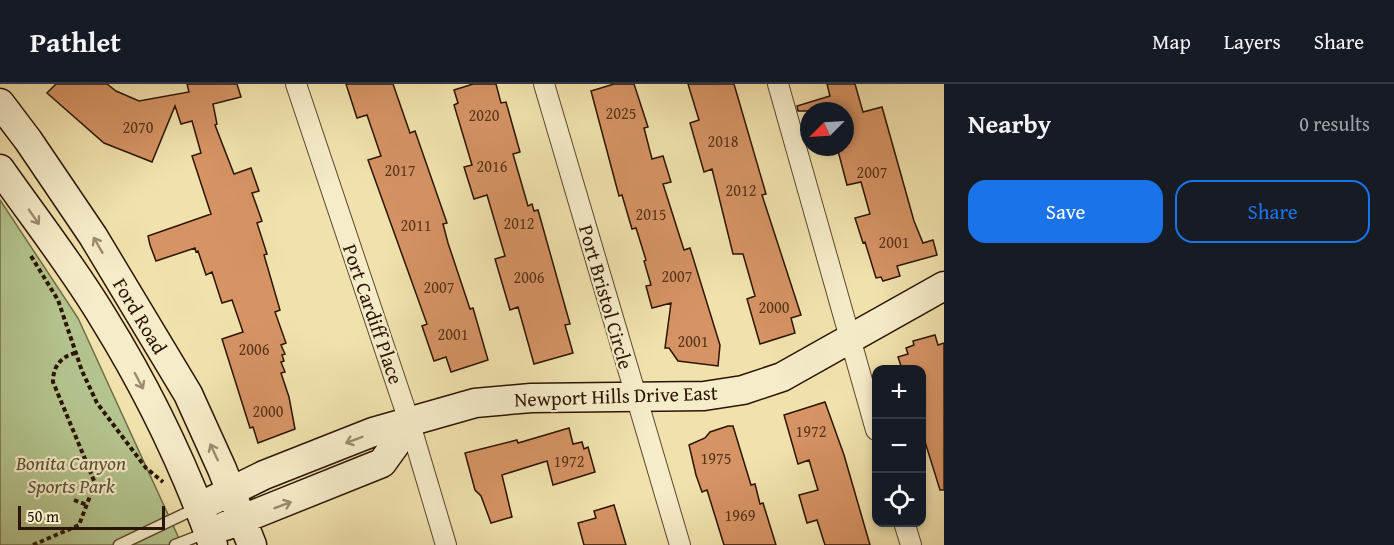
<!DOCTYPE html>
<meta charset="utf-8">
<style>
:root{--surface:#171b24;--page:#242831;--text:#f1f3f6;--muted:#9ea1a6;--line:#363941;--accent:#1a73e8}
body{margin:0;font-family:"Gentium Book Plus",serif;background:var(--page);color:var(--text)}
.controls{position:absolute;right:18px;bottom:18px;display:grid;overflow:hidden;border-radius:12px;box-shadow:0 3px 9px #0003}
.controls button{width:54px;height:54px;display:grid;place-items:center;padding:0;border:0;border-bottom:2px solid var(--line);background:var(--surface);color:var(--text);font:30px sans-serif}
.compass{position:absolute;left:800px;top:18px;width:54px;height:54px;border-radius:50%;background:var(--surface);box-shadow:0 3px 9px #0003;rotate:246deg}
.scale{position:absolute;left:18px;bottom:15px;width:147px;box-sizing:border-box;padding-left:6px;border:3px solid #2b1500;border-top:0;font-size:16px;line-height:21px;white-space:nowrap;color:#2b1500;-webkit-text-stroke:4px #f6ecca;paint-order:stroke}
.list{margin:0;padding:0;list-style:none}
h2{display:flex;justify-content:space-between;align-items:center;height:78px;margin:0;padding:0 24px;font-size:26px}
h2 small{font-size:20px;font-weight:400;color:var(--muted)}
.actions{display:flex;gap:12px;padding:18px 24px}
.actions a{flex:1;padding:14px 0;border:2px solid var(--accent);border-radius:18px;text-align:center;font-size:21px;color:var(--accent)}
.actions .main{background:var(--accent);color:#fff}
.icon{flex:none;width:33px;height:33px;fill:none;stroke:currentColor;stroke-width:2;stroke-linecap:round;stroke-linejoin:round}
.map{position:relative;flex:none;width:944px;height:461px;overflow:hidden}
header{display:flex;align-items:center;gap:36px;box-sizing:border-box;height:84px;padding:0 30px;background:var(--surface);border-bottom:2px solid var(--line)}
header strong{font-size:28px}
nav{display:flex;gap:33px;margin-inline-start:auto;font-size:21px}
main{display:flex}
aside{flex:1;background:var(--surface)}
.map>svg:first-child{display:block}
</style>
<header>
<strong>Pathlet</strong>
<nav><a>Map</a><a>Layers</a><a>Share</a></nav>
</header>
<main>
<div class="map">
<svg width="944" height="461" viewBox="0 0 944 461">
<rect width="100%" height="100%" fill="#f1e2ad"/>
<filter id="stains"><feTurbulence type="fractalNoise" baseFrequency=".00333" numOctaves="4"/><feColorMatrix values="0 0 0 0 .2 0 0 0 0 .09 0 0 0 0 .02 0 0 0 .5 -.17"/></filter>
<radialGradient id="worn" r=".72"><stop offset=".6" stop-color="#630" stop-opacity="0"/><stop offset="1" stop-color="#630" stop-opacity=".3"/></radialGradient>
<path fill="#b4c48e" stroke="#706c47" stroke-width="1.5" d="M 0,116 L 78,234 L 182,461 L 0,461 Z"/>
<path fill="#d69364" stroke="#2b1500" stroke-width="1.5" d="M 56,0 L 107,0 L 116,7 L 139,17 L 189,8 L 187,0 L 237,0 L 241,13 L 213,20 L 217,40 L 215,41 L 234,90 L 251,84 L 259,107 L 252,109 L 262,137 L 257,139 L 267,170 L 264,171 L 280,226 L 275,228 L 286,259 L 281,261 L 285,270 L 282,271 L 284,277 L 281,278 L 285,288 L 281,289 L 289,313 L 295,345 L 258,359 L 253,343 L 250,344 L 222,255 L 243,248 L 232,216 L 222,219 L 212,188 L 206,191 L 198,167 L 196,168 L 195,164 L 156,177 L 150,161 L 148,152 L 211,130 L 192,72 L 201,69 L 192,37 L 181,40 L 175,22 L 152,78 L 104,59 L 47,9 Z
M 346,0 L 393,0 L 410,49 L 415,47 L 447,139 L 443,140 L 448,159 L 470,225 L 473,224 L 488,276 L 451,288 L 446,273 L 434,277 L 422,242 L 427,240 L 368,76 L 381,72 L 367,31 L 357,34 Z
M 473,0 L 496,0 L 501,19 L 506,18 L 520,68 L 513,70 L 528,122 L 532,120 L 534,127 L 538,126 L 570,240 L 565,241 L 573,269 L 534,280 L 518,223 L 510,226 L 495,175 L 505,172 L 487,111 L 474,115 L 464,83 L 472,81 L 454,21 L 458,19 L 454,6 Z
M 614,0 L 634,0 L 648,43 L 644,44 L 652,75 L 663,72 L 671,98 L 663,100 L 684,166 L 690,164 L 720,261 L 718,282 L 678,277 L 669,264 L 665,264 L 671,219 L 652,224 L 646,202 L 651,201 L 644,177 L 646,176 L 636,144 L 632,145 L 622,111 L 619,112 L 591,7 Z
M 688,0 L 734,0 L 766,110 L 762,111 L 801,231 L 791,234 L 795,249 L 760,260 L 747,215 L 755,212 L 743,170 L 733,170 L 712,85 L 704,88 L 690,39 L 699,36 Z
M 827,0 L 855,0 L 863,28 L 882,23 L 914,137 L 923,159 L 933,156 L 937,171 L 897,182 L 900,192 L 883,197 L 881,193 L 876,194 L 865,158 L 863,159 L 855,134 L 870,130 L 861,98 L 847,101 L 837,63 L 845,63 L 845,27 L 798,27 L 797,22 L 830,12 Z
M 935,251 L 938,261 L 944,259 L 944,406 L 940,406 L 921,345 L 921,285 L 902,285 L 898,273 L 908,270 L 906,264 L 914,261 L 913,257 Z
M 825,318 L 844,371 L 870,461 L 825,461 L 817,436 L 807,439 L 799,411 L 818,406 L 809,376 L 798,380 L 784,331 Z
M 728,342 L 733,342 L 751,401 L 755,400 L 760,420 L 763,419 L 776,461 L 724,461 L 707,406 L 702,408 L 696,391 L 689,361 L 705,354 L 710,348 Z
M 569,344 L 573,360 L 582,358 L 584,365 L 588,363 L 595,388 L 553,401 L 547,377 L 502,391 L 512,433 L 491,439 L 481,412 L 475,406 L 465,369 L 517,356 L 518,359 Z
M 614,421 L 626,461 L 584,461 L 578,439 L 596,434 L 594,427 Z"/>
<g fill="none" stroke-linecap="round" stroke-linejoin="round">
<g stroke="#5c482b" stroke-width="13">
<path id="lane" d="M 119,461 L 199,423
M 175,461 L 206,449"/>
</g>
<g stroke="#5c482b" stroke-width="22">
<path id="street" d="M 296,0 L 410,340 L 446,461
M 544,0 L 680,461
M 778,0 L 876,346
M 904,438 L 911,461"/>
</g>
<g stroke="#2b1500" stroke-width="31">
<path id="secondary" d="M 0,19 L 28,56 L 93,152 L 188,310 L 222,385 L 252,461
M 0,85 C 35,135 73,183 104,235 C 148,306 185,383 213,461
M 199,423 L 264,391 L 373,348 L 475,319 L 531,314 L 704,312 L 743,306 L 782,293 L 944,202
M 225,442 L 382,379 L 410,340"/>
</g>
<path stroke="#2b1500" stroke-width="4" stroke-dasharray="4.5 3" stroke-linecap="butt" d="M 31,172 L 58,216 L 82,287 L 97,319 L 146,384 L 163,398
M 74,416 L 87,421
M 33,461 L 79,441 L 95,399 L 53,298 C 53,282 61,273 75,269"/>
<use href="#lane" stroke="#f6ecca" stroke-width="10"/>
<use href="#street" stroke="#f6ecca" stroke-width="20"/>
<use href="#secondary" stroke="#f6ecca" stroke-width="28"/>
</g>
<defs><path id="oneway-shaft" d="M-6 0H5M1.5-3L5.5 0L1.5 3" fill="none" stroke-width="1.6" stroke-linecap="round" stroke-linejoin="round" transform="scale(1.5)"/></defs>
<g stroke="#9b8b6f">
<use href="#oneway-shaft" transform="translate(34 133) rotate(55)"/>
<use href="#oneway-shaft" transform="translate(98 161) rotate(-120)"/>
<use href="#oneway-shaft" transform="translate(139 297) rotate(62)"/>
<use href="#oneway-shaft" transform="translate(354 356) rotate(159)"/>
<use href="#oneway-shaft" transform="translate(214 368) rotate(-115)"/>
<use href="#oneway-shaft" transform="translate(283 421) rotate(-21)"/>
</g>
<g text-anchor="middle" stroke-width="4.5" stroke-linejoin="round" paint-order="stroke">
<g font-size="16" fill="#563419">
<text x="621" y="35">2025</text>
<text x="484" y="37">2020</text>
<text x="138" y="49">2070</text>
<text x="723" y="63">2018</text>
<text x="492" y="88">2016</text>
<text x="400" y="92">2017</text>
<text x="872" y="94">2007</text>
<text x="741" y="112">2012</text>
<text x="651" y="136">2015</text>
<text x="519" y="145">2012</text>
<text x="416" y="147">2011</text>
<text x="894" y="164">2001</text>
<text x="677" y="198">2007</text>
<text x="529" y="199">2006</text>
<text x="439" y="209">2007</text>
<text x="774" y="229">2000</text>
<text x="453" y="256">2001</text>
<text x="693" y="263">2001</text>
<text x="254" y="271">2006</text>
<text x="268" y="333">2000</text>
<text x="811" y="353">1972</text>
<text x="716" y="380">1975</text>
<text x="569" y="383">1972</text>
<text x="740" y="437">1969</text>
</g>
<g font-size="20" fill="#2b1500" stroke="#f6ecca">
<text transform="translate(606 213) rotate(74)" y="7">Port Bristol Circle</text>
<text transform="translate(373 230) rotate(71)" y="7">Port Cardiff Place</text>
<text transform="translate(140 232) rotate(59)" y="7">Ford Road</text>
<text transform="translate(616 312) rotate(-2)" y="7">Newport Hills Drive East</text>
</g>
<g font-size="20" font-style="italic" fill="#5b5232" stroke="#f6ecca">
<text x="71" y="386">Bonita Canyon<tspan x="71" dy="23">Sports Park</tspan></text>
</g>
</g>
<rect width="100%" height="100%" filter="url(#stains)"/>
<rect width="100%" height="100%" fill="url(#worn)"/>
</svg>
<div class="controls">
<button>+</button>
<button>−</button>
<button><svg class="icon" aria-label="locate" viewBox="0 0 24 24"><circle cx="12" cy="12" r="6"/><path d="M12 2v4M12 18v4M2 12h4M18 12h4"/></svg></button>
</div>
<svg class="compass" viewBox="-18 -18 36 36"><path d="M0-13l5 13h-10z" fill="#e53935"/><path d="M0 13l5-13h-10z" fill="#9ea1a6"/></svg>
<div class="scale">50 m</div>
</div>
<aside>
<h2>Nearby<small>0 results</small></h2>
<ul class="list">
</ul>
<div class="actions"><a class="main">Save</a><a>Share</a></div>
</aside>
</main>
